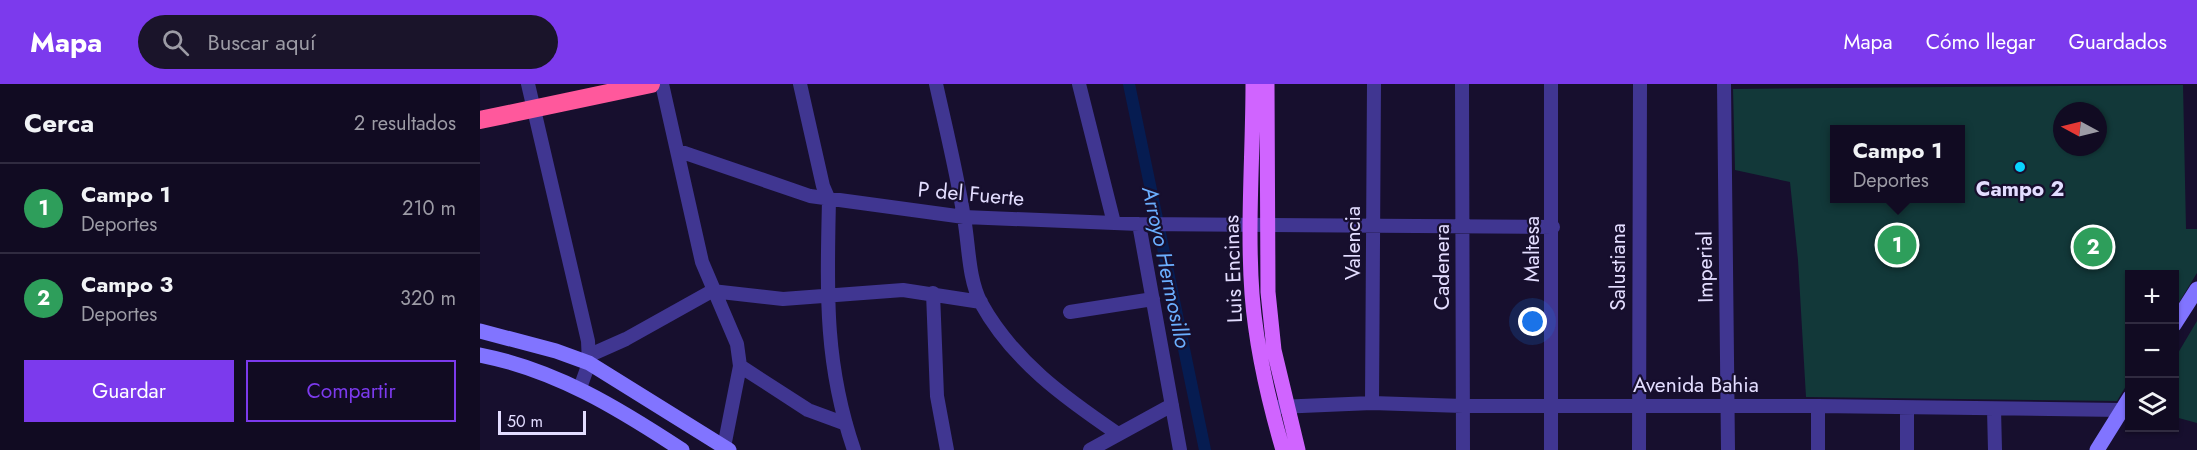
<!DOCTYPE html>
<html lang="es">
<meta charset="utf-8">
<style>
:root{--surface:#110b22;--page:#1a142a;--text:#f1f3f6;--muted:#9c9ba5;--line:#302b40;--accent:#7c3aed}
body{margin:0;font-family:Jost,sans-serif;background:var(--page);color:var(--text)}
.controls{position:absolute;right:18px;bottom:18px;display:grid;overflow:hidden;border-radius:0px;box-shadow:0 2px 4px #0004}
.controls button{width:54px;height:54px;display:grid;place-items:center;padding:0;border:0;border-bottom:2px solid var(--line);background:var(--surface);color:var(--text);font:30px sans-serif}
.compass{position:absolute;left:1573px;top:18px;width:54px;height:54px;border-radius:50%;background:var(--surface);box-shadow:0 2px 4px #0004;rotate:277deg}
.scale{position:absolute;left:18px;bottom:15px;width:88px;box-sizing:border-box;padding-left:6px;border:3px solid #e3ddff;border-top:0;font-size:16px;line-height:21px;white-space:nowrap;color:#e3ddff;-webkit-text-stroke:4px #170f2e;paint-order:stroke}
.you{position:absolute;left:1053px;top:238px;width:21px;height:21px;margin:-15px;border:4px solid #fff;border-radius:50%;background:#1a73e8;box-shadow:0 0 0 9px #1a73e833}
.badge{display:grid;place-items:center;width:39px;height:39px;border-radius:50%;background:var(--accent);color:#fff;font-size:20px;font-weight:700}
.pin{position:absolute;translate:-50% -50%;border:3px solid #fff;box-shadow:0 2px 6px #0006}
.popup{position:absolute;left:1350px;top:41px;width:135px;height:78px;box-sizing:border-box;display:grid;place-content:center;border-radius:0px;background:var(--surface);filter:drop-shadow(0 2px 4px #0005);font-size:20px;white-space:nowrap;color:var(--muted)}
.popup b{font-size:22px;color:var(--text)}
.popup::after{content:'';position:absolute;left:50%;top:100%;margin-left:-12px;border:12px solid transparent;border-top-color:var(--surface)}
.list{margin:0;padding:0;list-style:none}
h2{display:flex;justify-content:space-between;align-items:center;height:78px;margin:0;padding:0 24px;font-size:26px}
h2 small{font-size:20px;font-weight:400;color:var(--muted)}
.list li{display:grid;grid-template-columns:39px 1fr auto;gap:18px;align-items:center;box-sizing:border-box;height:90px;padding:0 24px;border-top:2px solid var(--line)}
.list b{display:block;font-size:22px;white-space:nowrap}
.list p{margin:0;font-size:20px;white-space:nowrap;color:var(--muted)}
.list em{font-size:20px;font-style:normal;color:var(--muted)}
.actions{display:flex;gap:12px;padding:18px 24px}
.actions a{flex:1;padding:14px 0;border:2px solid var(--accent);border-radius:0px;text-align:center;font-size:21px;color:var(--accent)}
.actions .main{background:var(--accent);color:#fff}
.icon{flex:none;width:33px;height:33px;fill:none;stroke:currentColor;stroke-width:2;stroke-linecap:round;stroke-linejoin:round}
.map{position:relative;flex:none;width:1717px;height:366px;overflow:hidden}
header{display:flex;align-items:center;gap:36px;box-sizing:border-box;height:84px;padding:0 30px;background:var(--accent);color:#fff}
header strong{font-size:28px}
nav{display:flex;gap:33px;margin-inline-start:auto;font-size:21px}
.search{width:420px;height:54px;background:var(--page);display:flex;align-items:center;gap:15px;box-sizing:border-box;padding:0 21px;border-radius:33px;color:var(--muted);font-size:22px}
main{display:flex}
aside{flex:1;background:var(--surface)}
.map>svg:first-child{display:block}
</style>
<header>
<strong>Mapa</strong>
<div class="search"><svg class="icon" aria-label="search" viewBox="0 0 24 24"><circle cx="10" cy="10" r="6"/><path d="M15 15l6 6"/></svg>Buscar aquí</div>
<nav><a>Mapa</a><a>Cómo llegar</a><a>Guardados</a></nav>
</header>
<main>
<aside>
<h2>Cerca<small>2 resultados</small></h2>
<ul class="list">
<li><span class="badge" style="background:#2e9e5b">1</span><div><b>Campo 1</b><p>Deportes</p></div><em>210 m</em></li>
<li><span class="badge" style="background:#2e9e5b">2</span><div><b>Campo 3</b><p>Deportes</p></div><em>320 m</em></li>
</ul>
<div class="actions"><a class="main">Guardar</a><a>Compartir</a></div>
</aside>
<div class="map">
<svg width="1717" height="366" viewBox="0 0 1717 366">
<rect width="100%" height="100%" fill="#170f2e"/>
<path fill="#123839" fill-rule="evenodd" d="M 1703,1 L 1706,145 L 1717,145 L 1717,189 L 1695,225 L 1694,190 L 1650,190 L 1649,297 L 1637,317 L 1326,313 L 1318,176 L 1310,98 L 1255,86 L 1253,5 ZM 1582,27 L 1618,27 L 1618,63 L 1582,63 ZM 1354,45 L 1480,45 L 1480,114 L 1354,114 Z
M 1717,237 L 1717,339 L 1695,333 L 1695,274 Z"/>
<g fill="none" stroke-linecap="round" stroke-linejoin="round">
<path stroke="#061c51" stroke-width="12" d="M 649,0 L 725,366"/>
<path stroke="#403691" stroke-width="14" d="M 48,0 L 108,257 L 109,279 L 100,304
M 182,0 L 222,178 L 257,260 L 260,282 L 244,363
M 320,0 L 343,102 L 349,116 C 347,206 344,279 374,366
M 456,0 C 466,45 477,89 484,134 C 489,161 488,194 501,219 C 533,277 585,314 638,350
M 599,0 L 634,139
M 982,0 L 983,366
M 1071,0 L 1071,366
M 1244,0 L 1248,366
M 199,67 L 330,112 L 484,133 L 659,140 L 1073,143
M 659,140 L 700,366
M 453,209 L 457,312 L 467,366
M 590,228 L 673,215
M 110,271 L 146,255 L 232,207 L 303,215 L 423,206 L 501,218
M 260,282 L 328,326 L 366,340
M 892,319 L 894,0
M 1338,322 L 1338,366
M 798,323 L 892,319 L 983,322 L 1338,322 L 1641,326
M 1514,325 L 1515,366
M 610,366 L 692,321
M 1159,366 L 1160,0
M 1427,366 L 1427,324"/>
<path stroke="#8174ff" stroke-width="15" d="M 1694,241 L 1717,205
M 0,247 L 76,267 L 109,279 L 249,366
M 0,271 C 76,286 138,324 202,366
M 1617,366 L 1650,313"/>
<path stroke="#d064ff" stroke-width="15" d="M 773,0 C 773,69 767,141 772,210 C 776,263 788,315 803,366
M 787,0 L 788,208 L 794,266 L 818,366"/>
<path stroke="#ff589c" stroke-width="18" d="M 0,36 L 171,0"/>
</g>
<circle fill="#09d4ff" stroke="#170f2e" stroke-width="2" cx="1540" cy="83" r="6"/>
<g text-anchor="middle" stroke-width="4.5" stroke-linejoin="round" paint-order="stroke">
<g font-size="21" font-weight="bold" fill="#e3ddff" stroke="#170f2e">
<text x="1540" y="112">Campo 2</text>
</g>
<g font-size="21" fill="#e3ddff" stroke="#170f2e">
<text transform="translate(491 110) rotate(5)" y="7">P del Fuerte</text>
<text transform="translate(873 159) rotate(-90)" y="7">Valencia</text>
<text transform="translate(1052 165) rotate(-90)" y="7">Maltesa</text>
<text transform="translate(962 183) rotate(-90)" y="7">Cadenera</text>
<text transform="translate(1138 183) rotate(-90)" y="7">Salustiana</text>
<text transform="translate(1225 183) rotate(-91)" y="7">Imperial</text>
<text transform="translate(753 185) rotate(-92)" y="7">Luis Encinas</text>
<text x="1216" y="308">Avenida Bahia</text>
</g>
<g font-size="22" font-style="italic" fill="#6bafff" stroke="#170f2e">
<text transform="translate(687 183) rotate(78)" y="8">Arroyo Hermosillo</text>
</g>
</g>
</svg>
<div class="controls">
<button>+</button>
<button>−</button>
<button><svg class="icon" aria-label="layers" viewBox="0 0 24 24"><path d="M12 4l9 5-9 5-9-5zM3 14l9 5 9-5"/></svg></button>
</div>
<svg class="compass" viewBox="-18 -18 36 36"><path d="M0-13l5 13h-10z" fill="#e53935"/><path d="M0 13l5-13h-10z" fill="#9c9ba5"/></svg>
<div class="scale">50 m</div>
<div class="you"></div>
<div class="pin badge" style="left:1417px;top:161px;background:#2e9e5b">1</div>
<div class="popup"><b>Campo 1</b>Deportes</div>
<div class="pin badge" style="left:1613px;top:163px;background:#2e9e5b">2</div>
</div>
</main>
